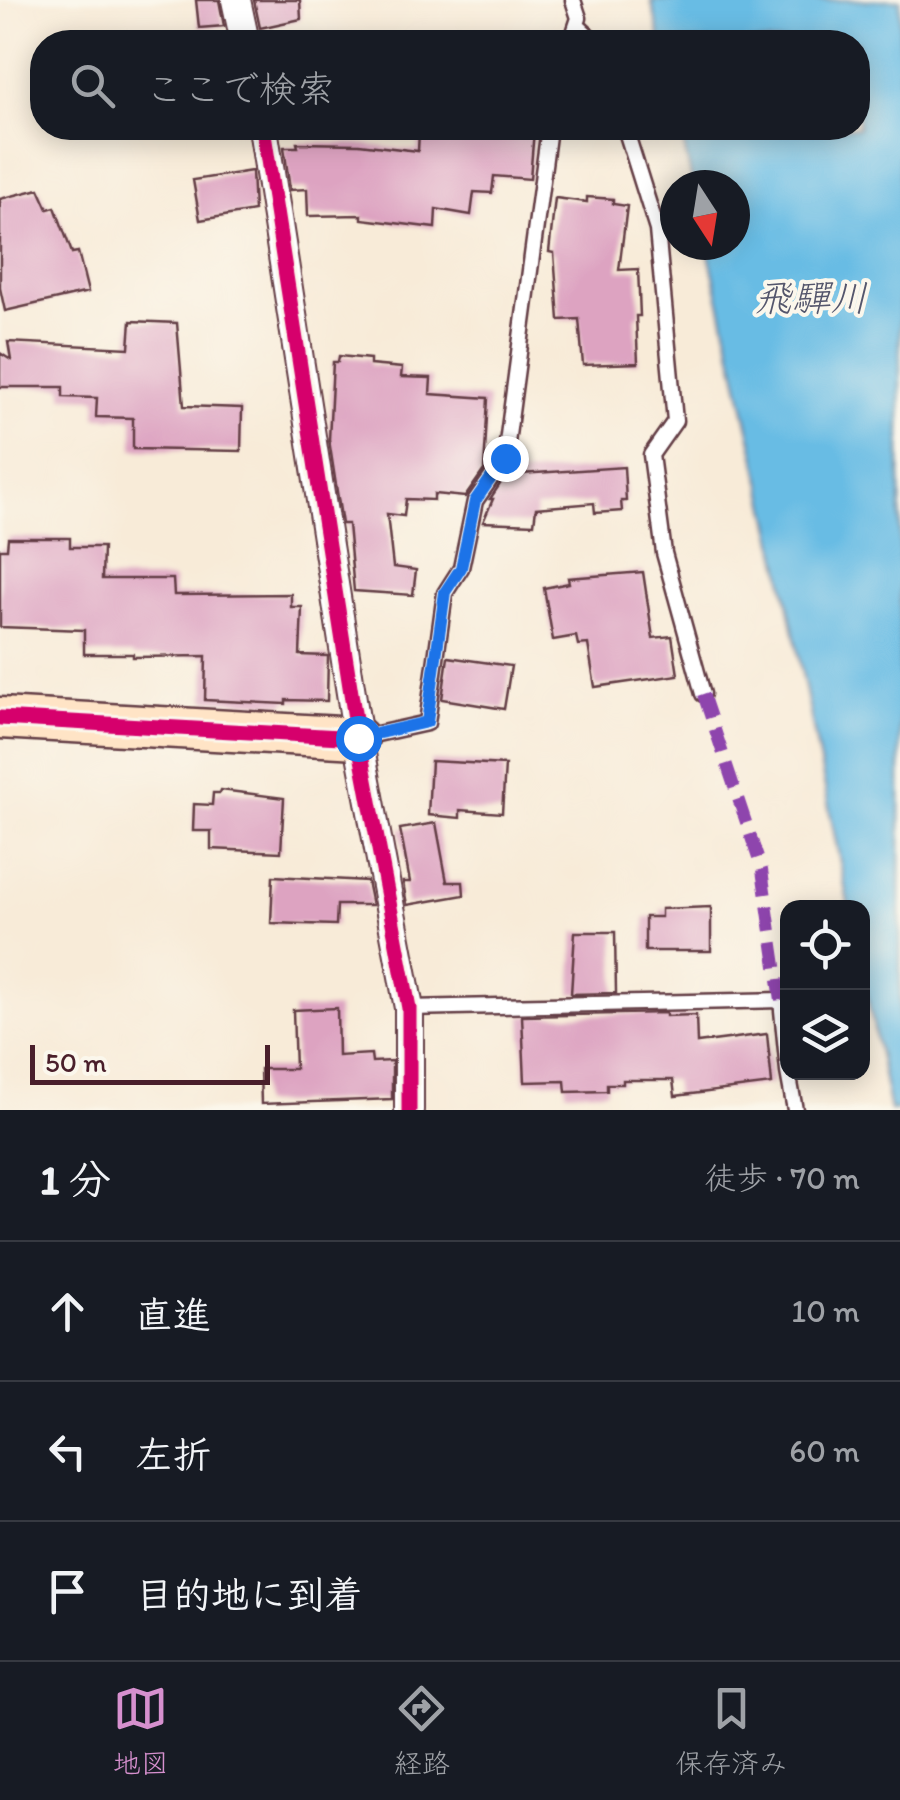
<!DOCTYPE html>
<html lang="ja">
<meta charset="utf-8">
<style>
:root{--surface:#171b24;--page:#242831;--text:#f1f3f6;--muted:#9ea1a6;--line:#363941;--accent:#d690ce}
body{margin:0;font-family:Itim,"Klee One",sans-serif;background:var(--page);color:var(--text)}
.controls{position:absolute;right:30px;bottom:30px;display:grid;overflow:hidden;border-radius:20px;box-shadow:0 5px 25px #0003}
.controls button{width:90px;height:90px;display:grid;place-items:center;padding:0;border:0;border-bottom:2px solid var(--line);background:var(--surface);color:var(--text);font:50px sans-serif}
.compass{position:absolute;left:660px;top:170px;width:90px;height:90px;border-radius:50%;background:var(--surface);box-shadow:0 5px 25px #0003;rotate:168deg}
.scale{position:absolute;left:30px;bottom:25px;width:240px;box-sizing:border-box;padding-left:10px;border:5px solid #4a1f2b;border-top:0;font-size:28px;line-height:35px;white-space:nowrap;color:#4a1f2b;-webkit-text-stroke:8px #fbf7ec;paint-order:stroke}
.stop{position:absolute;width:30px;height:30px;margin:-22px;border:8px solid #1a73e8;border-radius:50%;background:#fff}
.stop.end{background:#1a73e8;border-color:#fff;box-shadow:0 2px 10px #0008}
.list{margin:0;padding:0;list-style:none}
h2{display:flex;justify-content:space-between;align-items:center;height:130px;margin:0;padding:0 40px;font-size:42px}
h2 small{font-size:32px;font-weight:400;color:var(--muted)}
.list li{display:grid;grid-template-columns:65px 1fr auto;gap:30px;align-items:center;box-sizing:border-box;height:140px;padding:0 40px;border-top:2px solid var(--line)}
.list b{display:block;font-size:38px;white-space:nowrap}
.list em{font-size:32px;font-style:normal;color:var(--muted)}
.icon{flex:none;width:55px;height:55px;fill:none;stroke:currentColor;stroke-width:2;stroke-linecap:round;stroke-linejoin:round}
.map{position:relative;flex:none;width:900px;height:1110px;overflow:hidden}
.search{position:absolute;background:var(--surface);box-shadow:0 5px 25px #0003;left:30px;right:30px;top:30px;height:110px;display:flex;align-items:center;gap:25px;box-sizing:border-box;padding:0 35px;border-radius:40px;color:var(--muted);font-size:38px}
.sheet{height:550px;background:var(--surface)}
nav{display:flex;justify-content:space-around;align-items:center;box-sizing:border-box;height:140px;border-top:2px solid var(--line);background:var(--surface);font-size:28px;color:var(--muted)}
nav a{display:grid;justify-items:center;gap:5px}
nav .on{color:var(--accent)}
.map>svg:first-child{display:block}
</style>
<div class="map">
<svg width="900" height="1110" viewBox="0 0 900 1110">
<rect width="100%" height="100%" fill="#fbf7ec"/>
<filter id="ink" filterUnits="userSpaceOnUse"><feTurbulence type="fractalNoise" baseFrequency=".01" numOctaves="2"/><feDisplacementMap in="SourceGraphic" scale="20" xChannelSelector="R" yChannelSelector="G"/><feConvolveMatrix kernelMatrix="1 2 1 2 8 2 1 2 1" color-interpolation-filters="sRGB"/></filter>
<filter id="wash" filterUnits="userSpaceOnUse"><feTurbulence type="fractalNoise" baseFrequency=".0048" numOctaves="4" result="noise"/><feDisplacementMap in="SourceGraphic" scale="40" xChannelSelector="R" yChannelSelector="G"/><feGaussianBlur stdDeviation="2.25" result="paint"/><feColorMatrix in="noise" values="0 0 0 0 0 0 0 0 0 0 0 0 0 0 0 0 0 1.4 0 .05"/><feComposite in="paint" operator="in"/></filter>
<g filter="url(#wash)">
<rect width="100%" height="100%" fill="#f8ebd8"/>
<path fill="#68bce4" stroke="#596e88" stroke-width="2.5" d="M 651,0 L 900,0 L 900,1110 L 890,1110 L 863,975 L 862,908 L 849,907 L 781,568 L 707,245 L 735,245 L 735,185 L 693,185 L 680,128 L 858,128 L 858,42 L 661,42 Z"/>
<g id="blocks">
<path fill="#dda3c1" d="M 196,0 L 219,0 L 224,26 L 199,28 Z
M 254,0 L 300,0 L 301,19 L 260,28 Z
M 458,128 L 534,130 L 530,179 L 494,176 L 492,193 L 474,192 L 471,215 L 436,209 L 435,228 L 362,219 L 362,215 L 308,216 L 307,189 L 290,190 L 284,147 L 298,147 L 297,143 L 359,144 L 418,151 L 419,132 L 457,134 Z
M 252,171 L 254,211 L 200,220 L 193,180 Z
M 39,189 L 48,209 L 55,207 L 72,253 L 78,252 L 88,292 L 5,311 L 0,288 L 0,199 Z
M 587,197 L 613,199 L 613,204 L 627,206 L 619,270 L 638,269 L 640,316 L 636,316 L 638,363 L 583,365 L 579,319 L 559,320 L 554,253 L 549,252 L 555,198 L 587,202 Z
M 131,321 L 177,323 L 184,406 L 242,408 L 241,451 L 133,449 L 133,418 L 96,417 L 97,398 L 63,397 L 63,387 L 0,387 L 0,353 L 11,360 L 8,342 L 129,348 Z
M 339,356 L 370,359 L 370,365 L 402,368 L 401,377 L 431,378 L 430,394 L 488,398 L 484,470 L 465,497 L 434,494 L 434,500 L 406,499 L 404,516 L 387,514 L 393,567 L 416,570 L 413,595 L 354,591 L 348,524 L 342,524 L 329,440 L 333,362 L 338,362 Z
M 624,467 L 626,501 L 621,501 L 622,511 L 595,513 L 594,503 L 536,508 L 534,524 L 483,522 L 493,499 L 490,499 L 506,475 Z
M 8,538 L 70,538 L 70,547 L 103,547 L 102,579 L 173,579 L 174,595 L 291,594 L 291,607 L 302,607 L 300,655 L 328,656 L 327,701 L 286,700 L 286,704 L 205,700 L 206,656 L 133,657 L 133,654 L 84,654 L 84,630 L 0,627 L 0,549 L 7,549 Z
M 643,572 L 653,638 L 672,636 L 678,675 L 595,687 L 588,644 L 578,645 L 576,636 L 553,640 L 544,588 L 569,583 L 568,578 Z
M 448,657 L 511,666 L 504,709 L 442,699 Z
M 431,761 L 505,765 L 502,813 L 460,810 L 460,818 L 428,815 Z
M 221,790 L 284,798 L 281,852 L 211,849 L 211,831 L 193,831 L 194,804 L 212,805 L 213,793 L 220,793 Z
M 436,823 L 447,882 L 463,882 L 464,895 L 407,905 L 403,882 L 410,882 L 400,829 Z
M 273,876 L 367,881 L 372,905 L 337,905 L 336,925 L 271,923 Z
M 711,907 L 711,951 L 645,951 L 645,917 L 661,917 L 661,909 Z
M 575,932 L 615,932 L 616,993 L 571,994 Z
M 337,1008 L 338,1056 L 371,1054 L 372,1062 L 392,1061 L 392,1099 L 261,1104 L 260,1069 L 295,1069 L 293,1010 Z
M 666,1013 L 666,1016 L 696,1015 L 697,1043 L 767,1034 L 772,1084 L 675,1096 L 673,1080 L 623,1080 L 623,1084 L 607,1084 L 607,1091 L 566,1092 L 565,1081 L 525,1082 L 522,1016 Z"/>
</g>
</g>
<g filter="url(#ink)">
<use href="#blocks" fill-opacity="0" stroke="#643e45" stroke-width="2.5"/>
<g fill="none" stroke-linecap="round" stroke-linejoin="round">
<g stroke="#643e45" stroke-width="19">
<path id="lane" d="M 577,25 L 595,42
M 571,42 L 579,18 L 573,0
M 625,128 L 657,230 L 675,421 L 651,455 L 664,553 L 703,694
M 359,738 L 427,723 L 445,593 L 461,568 L 475,501 L 505,458 L 549,128
M 409,1008 L 781,1000 L 788,1071
M 788,1072 L 795,1110"/>
</g>
<g stroke="#643e45" stroke-width="32">
<path id="street" d="M 236,0 L 245,42
M 263,128 L 358,738 L 409,1008 L 409,1110"/>
</g>
<g stroke="#643e45" stroke-width="45">
<path id="secondary" d="M 0,718 L 358,738"/>
</g>
<use href="#lane" stroke="#fff" stroke-width="14"/>
<use href="#street" stroke="#fff" stroke-width="28"/>
<use href="#secondary" stroke="#ffe4c6" stroke-width="40"/>
<path stroke="#8e44ad" stroke-width="12" stroke-dasharray="25 12" stroke-linecap="butt" d="M 703,694 L 762,870 L 781,1000"/>
<g stroke="#fbf7ec" stroke-width="21">
<path id="cycleway" d="M 263,128 L 358,738 L 409,1008 L 409,1110
M 0,718 L 358,738"/>
</g>
<use href="#cycleway" stroke="#d6006c" stroke-width="15"/>
</g>
</g>
<g fill="none" stroke-linecap="round" stroke-linejoin="round" filter="url(#ink)">
<path stroke="#1a73e8" stroke-width="12" d="M 358,738 L 427,722 L 445,592 L 461,568 L 475,501 L 505,458"/>
</g>
<g text-anchor="middle" stroke-width="8" stroke-linejoin="round" paint-order="stroke">
<g font-size="38" font-style="italic" fill="#54566c" stroke="#fbf7ec">
<text x="811" y="311">飛驒川</text>
</g>
</g>
</svg>
<div class="controls">
<button><svg class="icon" aria-label="locate" viewBox="0 0 24 24"><circle cx="12" cy="12" r="6"/><path d="M12 2v4M12 18v4M2 12h4M18 12h4"/></svg></button>
<button><svg class="icon" aria-label="layers" viewBox="0 0 24 24"><path d="M12 4l9 5-9 5-9-5zM3 14l9 5 9-5"/></svg></button>
</div>
<svg class="compass" viewBox="-18 -18 36 36"><path d="M0-13l5 13h-10z" fill="#e53935"/><path d="M0 13l5-13h-10z" fill="#9ea1a6"/></svg>
<div class="scale">50 m</div>
<div class="stop" style="left:358px;top:738px"></div>
<div class="stop end" style="left:505px;top:458px"></div>
<div class="search"><svg class="icon" aria-label="search" viewBox="0 0 24 24"><circle cx="10" cy="10" r="6"/><path d="M15 15l6 6"/></svg>ここで検索</div>
</div>
<section class="sheet">
<h2>1 分<small>徒歩 · 70 m</small></h2>
<ul class="list">
<li><svg class="icon" aria-label="ahead" viewBox="0 0 24 24"><path d="M12 20V5M6 11l6-6 6 6"/></svg><div><b>直進</b></div><em>10 m</em></li>
<li><svg class="icon" aria-label="left" viewBox="0 0 24 24"><path d="M17 20v-9H6M10 6l-5 5 5 5"/></svg><div><b>左折</b></div><em>60 m</em></li>
<li><svg class="icon" aria-label="arrive" viewBox="0 0 24 24"><path d="M6 21V4h12l-3 4 3 4H6"/></svg><div><b>目的地に到着</b></div></li>
</ul>
</section>
<nav>
<a class="on"><svg class="icon" aria-label="map" viewBox="0 0 24 24"><path d="M3 6l6-2 6 2 6-2v14l-6 2-6-2-6 2zM9 4v14M15 6v14"/></svg>地図</a>
<a><svg class="icon" aria-label="directions" viewBox="0 0 24 24"><path d="M12 3l9 9-9 9-9-9zM9 14v-3h6M13 9l2 2-2 2"/></svg>経路</a>
<a><svg class="icon" aria-label="saved" viewBox="0 0 24 24"><path d="M7 4h10v16l-5-4-5 4z"/></svg>保存済み</a>
</nav>
